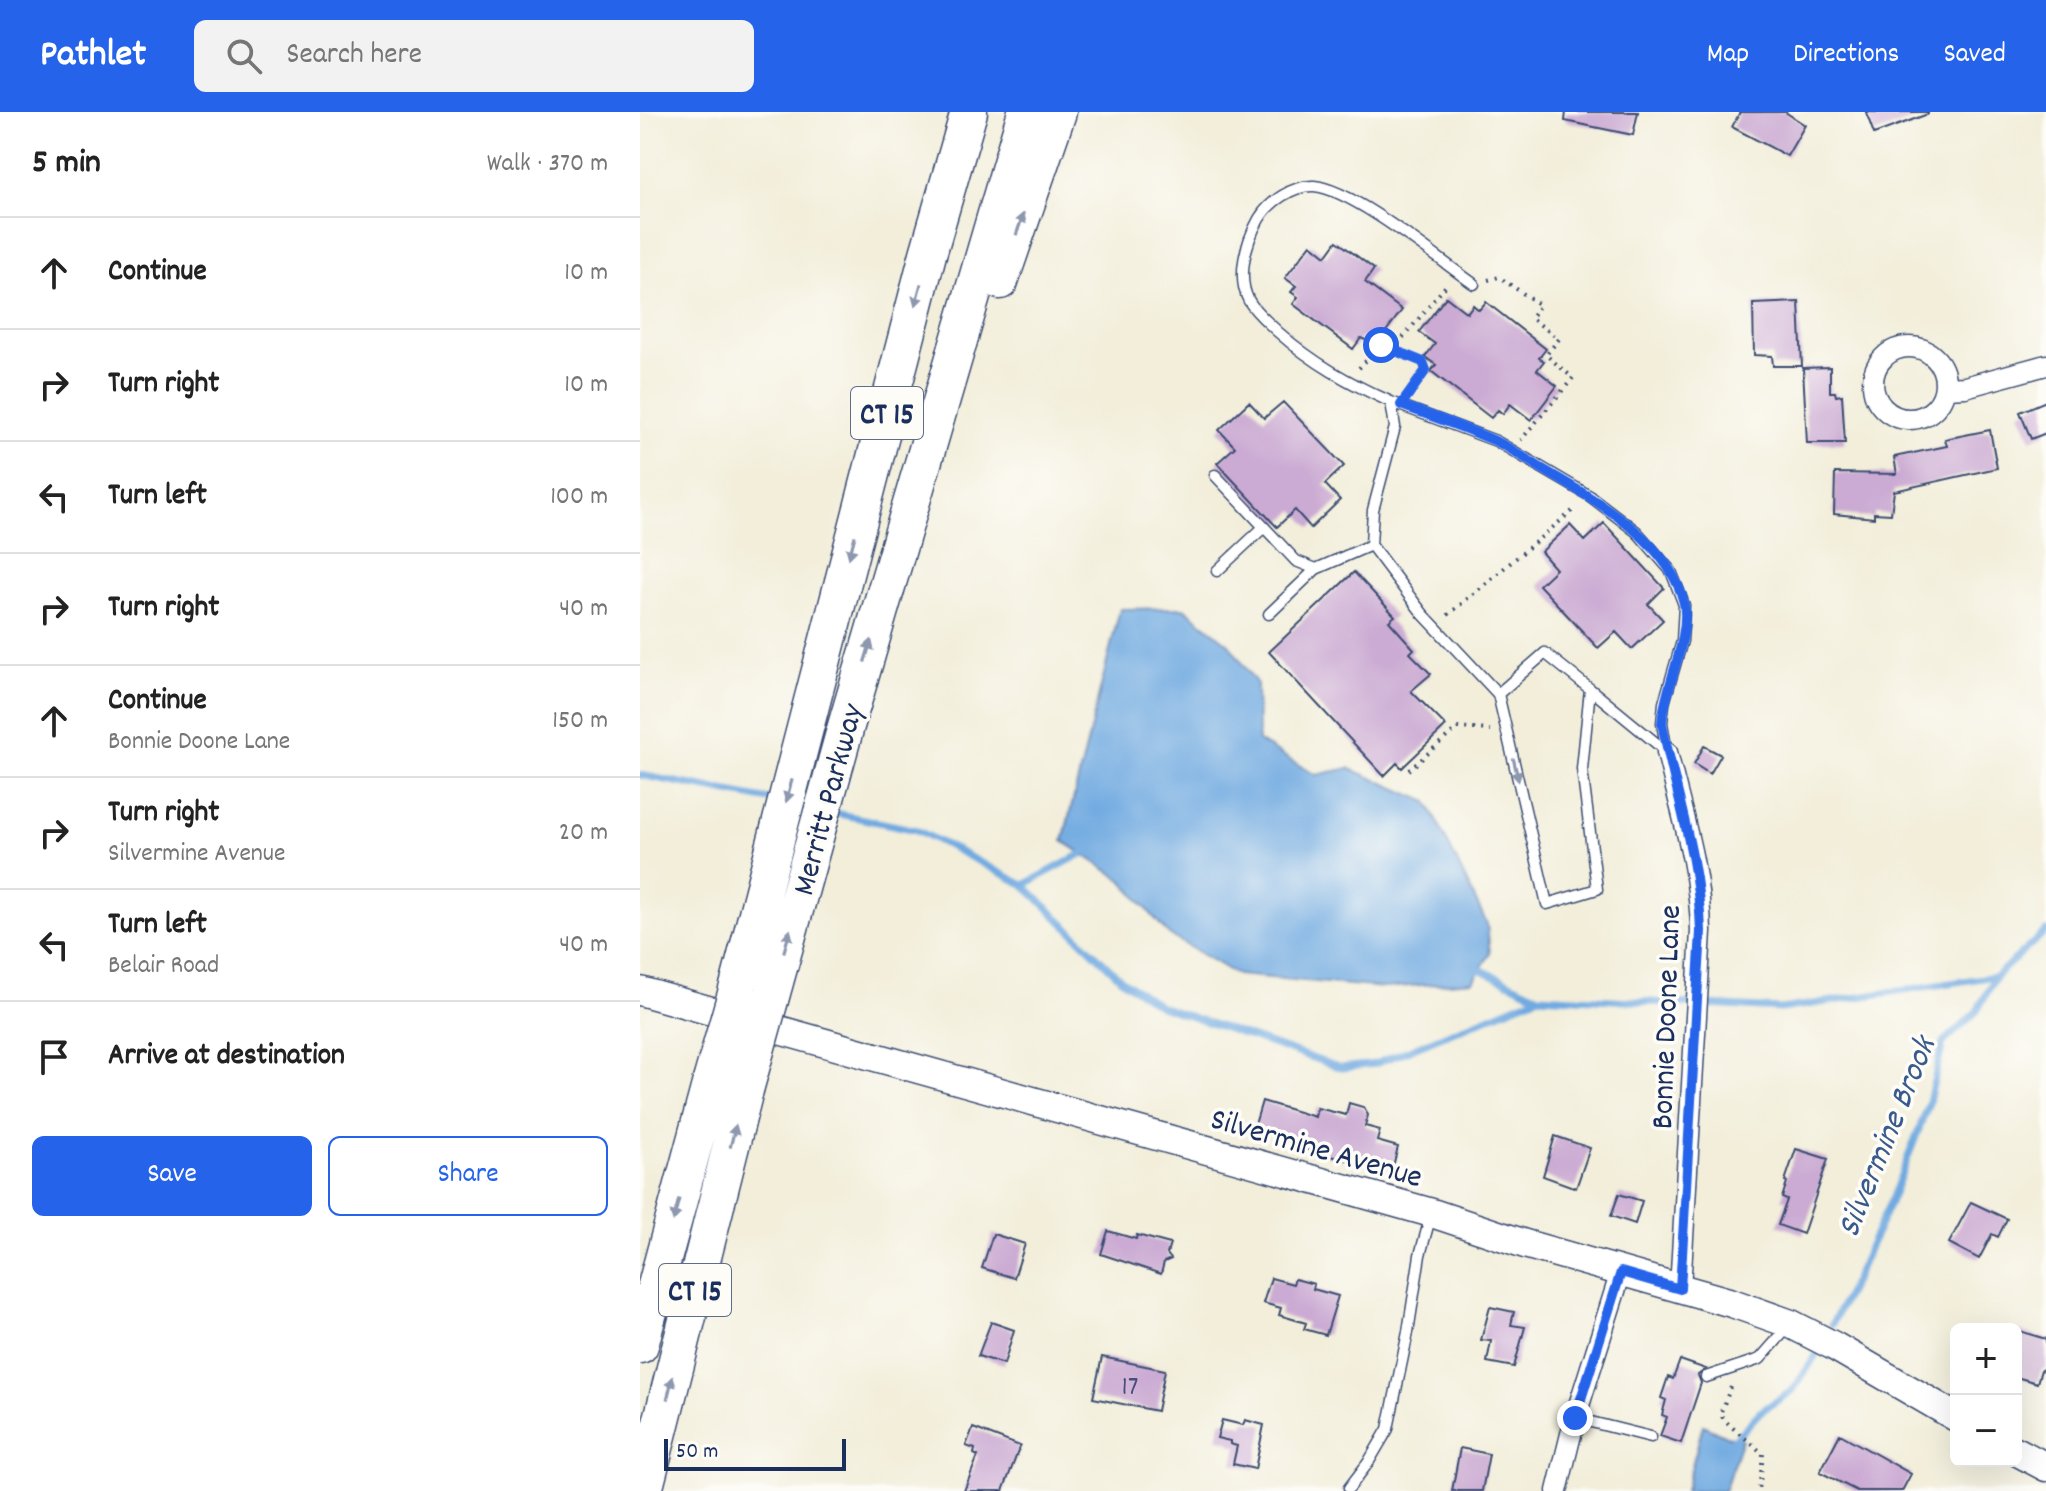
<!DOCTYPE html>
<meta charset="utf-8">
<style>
:root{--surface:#fff;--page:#f2f2f2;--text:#222;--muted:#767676;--line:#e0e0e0;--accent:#2563eb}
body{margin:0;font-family:Dekko,sans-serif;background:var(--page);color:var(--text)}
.controls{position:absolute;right:24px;bottom:24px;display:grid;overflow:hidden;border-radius:12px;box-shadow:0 8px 32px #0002}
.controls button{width:72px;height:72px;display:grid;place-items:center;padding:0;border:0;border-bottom:2px solid var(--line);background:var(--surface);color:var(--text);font:40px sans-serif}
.scale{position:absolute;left:24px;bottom:20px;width:182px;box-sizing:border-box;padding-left:8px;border:4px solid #1b2f5e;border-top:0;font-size:22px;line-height:28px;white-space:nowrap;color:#1b2f5e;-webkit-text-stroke:6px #fdfcf7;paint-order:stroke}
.stop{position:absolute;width:24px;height:24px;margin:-18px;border:6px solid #2563eb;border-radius:50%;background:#fff}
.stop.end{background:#2563eb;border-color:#fff;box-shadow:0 2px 8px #0008}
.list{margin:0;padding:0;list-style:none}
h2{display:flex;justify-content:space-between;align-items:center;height:104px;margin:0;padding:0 32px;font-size:34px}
h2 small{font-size:26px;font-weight:400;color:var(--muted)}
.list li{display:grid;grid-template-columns:52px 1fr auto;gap:24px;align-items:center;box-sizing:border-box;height:112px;padding:0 32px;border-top:2px solid var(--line)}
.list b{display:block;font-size:30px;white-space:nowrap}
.list p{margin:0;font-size:26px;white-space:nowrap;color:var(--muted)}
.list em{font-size:26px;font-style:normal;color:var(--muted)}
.actions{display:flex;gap:16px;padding:24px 32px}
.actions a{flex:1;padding:18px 0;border:2px solid var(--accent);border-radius:12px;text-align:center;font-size:28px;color:var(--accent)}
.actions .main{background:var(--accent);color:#fff}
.icon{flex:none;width:44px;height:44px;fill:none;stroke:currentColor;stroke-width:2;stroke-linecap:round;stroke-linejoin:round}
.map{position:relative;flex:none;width:1406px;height:1379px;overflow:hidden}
header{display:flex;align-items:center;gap:48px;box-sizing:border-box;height:112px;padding:0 40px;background:var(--accent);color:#fff}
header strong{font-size:38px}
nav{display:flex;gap:44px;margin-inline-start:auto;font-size:28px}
.search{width:560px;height:72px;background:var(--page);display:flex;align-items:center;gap:20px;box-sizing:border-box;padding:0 28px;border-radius:12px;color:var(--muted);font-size:30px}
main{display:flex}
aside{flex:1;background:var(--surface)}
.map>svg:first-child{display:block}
</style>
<header>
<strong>Pathlet</strong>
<div class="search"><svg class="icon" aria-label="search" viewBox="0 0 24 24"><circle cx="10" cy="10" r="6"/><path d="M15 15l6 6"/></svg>Search here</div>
<nav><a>Map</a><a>Directions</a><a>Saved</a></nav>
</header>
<main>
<aside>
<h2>5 min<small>Walk · 370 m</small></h2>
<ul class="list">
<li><svg class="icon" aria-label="ahead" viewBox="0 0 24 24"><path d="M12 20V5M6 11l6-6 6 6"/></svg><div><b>Continue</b></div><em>10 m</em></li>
<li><svg class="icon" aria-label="right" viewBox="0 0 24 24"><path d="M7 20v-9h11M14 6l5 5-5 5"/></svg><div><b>Turn right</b></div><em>10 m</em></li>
<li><svg class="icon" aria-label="left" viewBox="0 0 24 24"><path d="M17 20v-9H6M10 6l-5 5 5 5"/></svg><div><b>Turn left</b></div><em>100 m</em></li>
<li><svg class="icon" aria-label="right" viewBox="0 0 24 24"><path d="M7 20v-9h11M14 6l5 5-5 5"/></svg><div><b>Turn right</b></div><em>40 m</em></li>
<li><svg class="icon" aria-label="ahead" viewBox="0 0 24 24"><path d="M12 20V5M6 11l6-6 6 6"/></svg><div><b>Continue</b><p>Bonnie Doone Lane</p></div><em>150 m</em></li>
<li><svg class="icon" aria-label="right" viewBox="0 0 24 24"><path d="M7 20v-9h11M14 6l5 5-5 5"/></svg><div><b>Turn right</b><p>Silvermine Avenue</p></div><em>20 m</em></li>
<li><svg class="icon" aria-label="left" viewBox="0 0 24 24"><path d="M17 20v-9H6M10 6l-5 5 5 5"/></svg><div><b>Turn left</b><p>Belair Road</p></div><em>40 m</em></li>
<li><svg class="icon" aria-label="arrive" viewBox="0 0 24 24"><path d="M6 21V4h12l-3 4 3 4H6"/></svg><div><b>Arrive at destination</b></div></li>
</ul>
<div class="actions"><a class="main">Save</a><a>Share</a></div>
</aside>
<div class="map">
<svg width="1406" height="1379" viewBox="0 0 1406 1379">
<rect width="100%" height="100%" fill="#fdfcf7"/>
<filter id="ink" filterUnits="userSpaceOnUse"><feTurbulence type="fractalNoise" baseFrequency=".0125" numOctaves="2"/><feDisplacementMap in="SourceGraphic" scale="16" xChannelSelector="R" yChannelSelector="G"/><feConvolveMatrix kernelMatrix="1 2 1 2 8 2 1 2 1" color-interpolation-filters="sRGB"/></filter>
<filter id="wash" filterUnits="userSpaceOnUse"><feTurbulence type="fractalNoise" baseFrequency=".006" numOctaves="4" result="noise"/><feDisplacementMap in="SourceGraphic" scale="32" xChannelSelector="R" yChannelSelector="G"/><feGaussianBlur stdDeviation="1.8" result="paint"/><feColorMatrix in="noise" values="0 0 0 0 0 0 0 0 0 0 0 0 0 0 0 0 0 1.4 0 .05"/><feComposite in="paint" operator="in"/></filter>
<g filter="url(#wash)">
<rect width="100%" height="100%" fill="#f2eeda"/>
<path fill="#71aae1" stroke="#466ca0" stroke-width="2" d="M 544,496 L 589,532 L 617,572 L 618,629 L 676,663 L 709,656 L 788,690 L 847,812 L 850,842 L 833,869 L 744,876 L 597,863 L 529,823 L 482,768 L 423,729 L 480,497 Z
M 1063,1313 L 1086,1324 L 1102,1327 L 1084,1379 L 1045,1379 Z"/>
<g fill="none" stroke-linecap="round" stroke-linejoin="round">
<path stroke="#71aae1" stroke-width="7" d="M 0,663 L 135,689
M 194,701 L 277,718 L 384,773 L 482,868 L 520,894 L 701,956 L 735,952 L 899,884 L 1141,897 L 1356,864 L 1406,819
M 384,773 L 449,738
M 835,855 L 899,884
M 1192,1212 L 1216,1165 L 1252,1086 L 1288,994 L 1303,931 L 1337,899 L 1356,864
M 1090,1332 L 1120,1300 L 1153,1278 L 1177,1242"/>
</g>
<g id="blocks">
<path fill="#cbaad3" d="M 926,0 L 998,0 L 993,23 L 925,9 Z
M 1100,0 L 1145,0 L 1165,13 L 1147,44 L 1092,15 Z
M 1226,0 L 1288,0 L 1288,2 L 1234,22 Z
M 697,129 L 734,157 L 725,170 L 762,198 L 736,233 L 721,226 L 713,237 L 653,192 L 658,185 L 651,180 L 656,174 L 645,166 L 671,132 L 686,144 Z
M 806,185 L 827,201 L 833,193 L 839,198 L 846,190 L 906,237 L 899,246 L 904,249 L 897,258 L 917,274 L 891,308 L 870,292 L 863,302 L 858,298 L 851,306 L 791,259 L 796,253 L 785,245 L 795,232 L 779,220 Z
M 1159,190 L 1162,254 L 1133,254 L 1132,244 L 1114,243 L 1113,192 Z
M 1190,255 L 1190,280 L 1195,280 L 1196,284 L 1202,283 L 1205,331 L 1167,331 L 1163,256 Z
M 1406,289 L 1406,321 L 1391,327 L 1380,300 Z
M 609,290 L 624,306 L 643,290 L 704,354 L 685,372 L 700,388 L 671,416 L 655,398 L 637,415 L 577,351 L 595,335 L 579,318 Z
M 1350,318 L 1357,356 L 1254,379 L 1251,402 L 1234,401 L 1234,406 L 1194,402 L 1195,361 L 1257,362 L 1254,345 L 1307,334 L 1305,327 Z
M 964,411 L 1024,476 L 1008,492 L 1023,508 L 992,537 L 976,520 L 958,536 L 899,473 L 916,457 L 901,440 L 930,413 L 945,429 Z
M 714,460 L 755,504 L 749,509 L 774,537 L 770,541 L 791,562 L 771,579 L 806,614 L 762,656 L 757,651 L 744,664 L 629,540 Z
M 1064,634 L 1081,643 L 1070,662 L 1054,652 Z
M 622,989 L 675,1005 L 677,996 L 706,1003 L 709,991 L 723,995 L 728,1003 L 725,1014 L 740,1018 L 737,1029 L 758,1035 L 752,1058 L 672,1040 L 664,1036 L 665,1032 L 614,1016 Z
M 915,1024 L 950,1036 L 936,1076 L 903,1064 Z
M 1156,1037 L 1188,1047 L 1163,1122 L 1138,1113 L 1147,1088 L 1142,1086 L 1147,1070 L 1145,1069 Z
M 979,1082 L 1002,1089 L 995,1112 L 971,1104 Z
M 1331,1090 L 1367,1107 L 1358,1125 L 1352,1122 L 1339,1147 L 1309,1131 Z
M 468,1119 L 496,1127 L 497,1123 L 530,1132 L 527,1142 L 531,1147 L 524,1150 L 521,1162 L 461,1142 Z
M 353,1122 L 385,1132 L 374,1166 L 342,1156 Z
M 631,1166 L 653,1172 L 655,1167 L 674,1172 L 673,1177 L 698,1184 L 686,1223 L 664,1217 L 666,1211 L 639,1203 L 641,1196 L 623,1191 Z
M 850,1195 L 874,1200 L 871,1213 L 885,1215 L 874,1255 L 847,1250 L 851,1229 L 841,1228 Z
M 351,1210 L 374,1218 L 364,1252 L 338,1244 Z
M 1376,1218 L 1406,1227 L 1406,1256 L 1401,1258 L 1397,1271 L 1376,1265 Z
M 462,1245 L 525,1258 L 517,1299 L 453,1286 Z
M 1040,1248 L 1066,1257 L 1058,1263 L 1061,1271 L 1041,1331 L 1020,1324 L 1027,1305 L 1022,1303 L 1026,1288 L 1021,1286 L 1028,1265 L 1033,1267 Z
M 582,1308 L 603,1313 L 605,1308 L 624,1313 L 615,1357 L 593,1352 L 597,1334 L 590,1332 L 590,1329 L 577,1326 Z
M 333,1316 L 380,1334 L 363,1379 L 324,1379 L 338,1344 L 334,1342 L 335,1337 L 326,1334 Z
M 1200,1322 L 1271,1362 L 1262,1379 L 1217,1379 L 1180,1360 Z
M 820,1336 L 849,1342 L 842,1379 L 812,1379 Z"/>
</g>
</g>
<g filter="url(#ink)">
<use href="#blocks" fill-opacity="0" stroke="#3b4c71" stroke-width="2"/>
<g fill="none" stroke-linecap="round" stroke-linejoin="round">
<g stroke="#3b4c71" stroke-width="13">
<path id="lane" d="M 834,172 C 798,147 713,77 674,74 C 653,73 629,90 619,107 C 606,130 596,165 609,189 C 616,201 628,210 638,220 C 673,251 709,271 751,290 L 755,315 L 733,398 L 731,433 L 783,502 L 858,582 L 907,792 L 957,777 L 942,657 L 950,577 L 905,541 L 858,582
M 751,290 L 856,329 L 950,384 L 997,420 L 1031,459 L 1044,493 L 1042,529 L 1024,591 L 1022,611 L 1027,640
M 575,363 L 656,449 L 676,457 L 731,433
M 577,459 L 624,415
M 629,502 L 676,457
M 950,577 L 1027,640
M 1066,1265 L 1120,1247 L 1150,1213
M 935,1306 L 1011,1325
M 709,1376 L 728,1351 L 748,1317 L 768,1220 L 780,1143 L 791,1103"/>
</g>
<g stroke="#3b4c71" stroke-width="23">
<path id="street" d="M1233 271a36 36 0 1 1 72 0a36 36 0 1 1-72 0Z
M 1306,276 L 1325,275 L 1406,253
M 1027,640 C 1041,700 1060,757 1061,819 L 1040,1177
M 917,1379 L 935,1306 L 981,1160"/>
</g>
<g stroke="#3b4c71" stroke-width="31">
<path id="secondary" d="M 0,879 L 792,1101 L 885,1132 L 1092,1191 L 1151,1212 L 1194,1234 L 1316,1305
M 1376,1339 L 1406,1355"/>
</g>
<g stroke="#3b4c71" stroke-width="39">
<path id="highway" d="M 360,169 L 418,0
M 99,871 L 288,142 L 329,0
M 130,888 L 206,614 L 386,0
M 0,1233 L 71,969
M 4,1379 L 105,978"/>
</g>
<path stroke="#3b4c71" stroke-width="4" stroke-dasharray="2 6" stroke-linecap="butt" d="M 848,168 L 859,165 L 900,193 L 891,206 L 919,227 L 906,243 L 933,266 L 881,328
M 753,238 L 808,171
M 719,256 L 741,233 L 783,250 L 786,258 L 769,282
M 808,503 L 936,396
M 769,658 L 817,616 L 850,618
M 1091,1275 L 1080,1302 C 1092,1318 1108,1327 1123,1342 L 1119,1379"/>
<use href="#lane" stroke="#fff" stroke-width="10"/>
<use href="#street" stroke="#fff" stroke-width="20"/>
<use href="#secondary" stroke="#fff" stroke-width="28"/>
<use href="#highway" stroke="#fff" stroke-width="36"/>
<g stroke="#3b4c71" stroke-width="39" stroke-linecap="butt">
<path id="highway-bridge" d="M 71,969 L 99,871
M 105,978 L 130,888"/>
</g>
<use href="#highway-bridge" stroke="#fff" stroke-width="36"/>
</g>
<defs><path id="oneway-solid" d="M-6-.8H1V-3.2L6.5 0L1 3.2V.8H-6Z" transform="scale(2)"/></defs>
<g fill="#8d97ae">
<use href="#oneway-solid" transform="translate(380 112) rotate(-71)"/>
<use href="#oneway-solid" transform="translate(278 183) rotate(105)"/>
<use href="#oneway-solid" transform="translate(212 435) rotate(105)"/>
<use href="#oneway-solid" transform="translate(228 539) rotate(-73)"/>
<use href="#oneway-solid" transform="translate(876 658) rotate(77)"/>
<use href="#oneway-solid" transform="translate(149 679) rotate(105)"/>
<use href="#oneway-solid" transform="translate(147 829) rotate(-74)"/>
<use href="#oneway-solid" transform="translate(93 1024) rotate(-76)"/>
<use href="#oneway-solid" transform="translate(36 1098) rotate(105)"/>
<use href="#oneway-solid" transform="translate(30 1276) rotate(-76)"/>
</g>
</g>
<g fill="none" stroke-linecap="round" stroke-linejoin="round" filter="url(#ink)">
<path stroke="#2563eb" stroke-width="10" d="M 741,233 L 783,250 L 786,258 L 761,293 C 792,304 823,315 853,328 C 872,336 888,349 906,359 C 956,389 1029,428 1044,491 C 1051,524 1025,575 1022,611 C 1035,680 1059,747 1061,819 L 1040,1177 L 981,1160 L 935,1306"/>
</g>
<g text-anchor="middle" stroke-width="7" stroke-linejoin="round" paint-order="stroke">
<g font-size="28" fill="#474e7b">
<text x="490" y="1282">17</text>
</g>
<g fill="#fdfcf7" stroke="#5f6c8c" stroke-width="2">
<rect x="211" y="275" width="72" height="52" rx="6"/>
<rect x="19" y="1152" width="72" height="52" rx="6"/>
</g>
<g font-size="30" font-weight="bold" fill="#1b2f5e">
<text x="247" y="311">CT 15</text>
<text x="55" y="1188">CT 15</text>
</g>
<g font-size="32" fill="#1b2f5e" stroke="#fdfcf7">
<text transform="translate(186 687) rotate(-75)" y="11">Merritt Parkway</text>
<text transform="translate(1024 905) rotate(-88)" y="11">Bonnie Doone Lane</text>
<text transform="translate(677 1034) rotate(16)" y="11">Silvermine Avenue</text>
</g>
<g font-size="34" font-style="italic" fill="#395a8c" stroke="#fdfcf7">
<text transform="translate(1244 1024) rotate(-68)" y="12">Silvermine Brook</text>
</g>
</g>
</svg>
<div class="controls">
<button>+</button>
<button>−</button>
</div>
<div class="scale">50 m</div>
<div class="stop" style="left:741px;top:233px"></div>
<div class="stop end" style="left:935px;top:1306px"></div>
</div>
</main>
